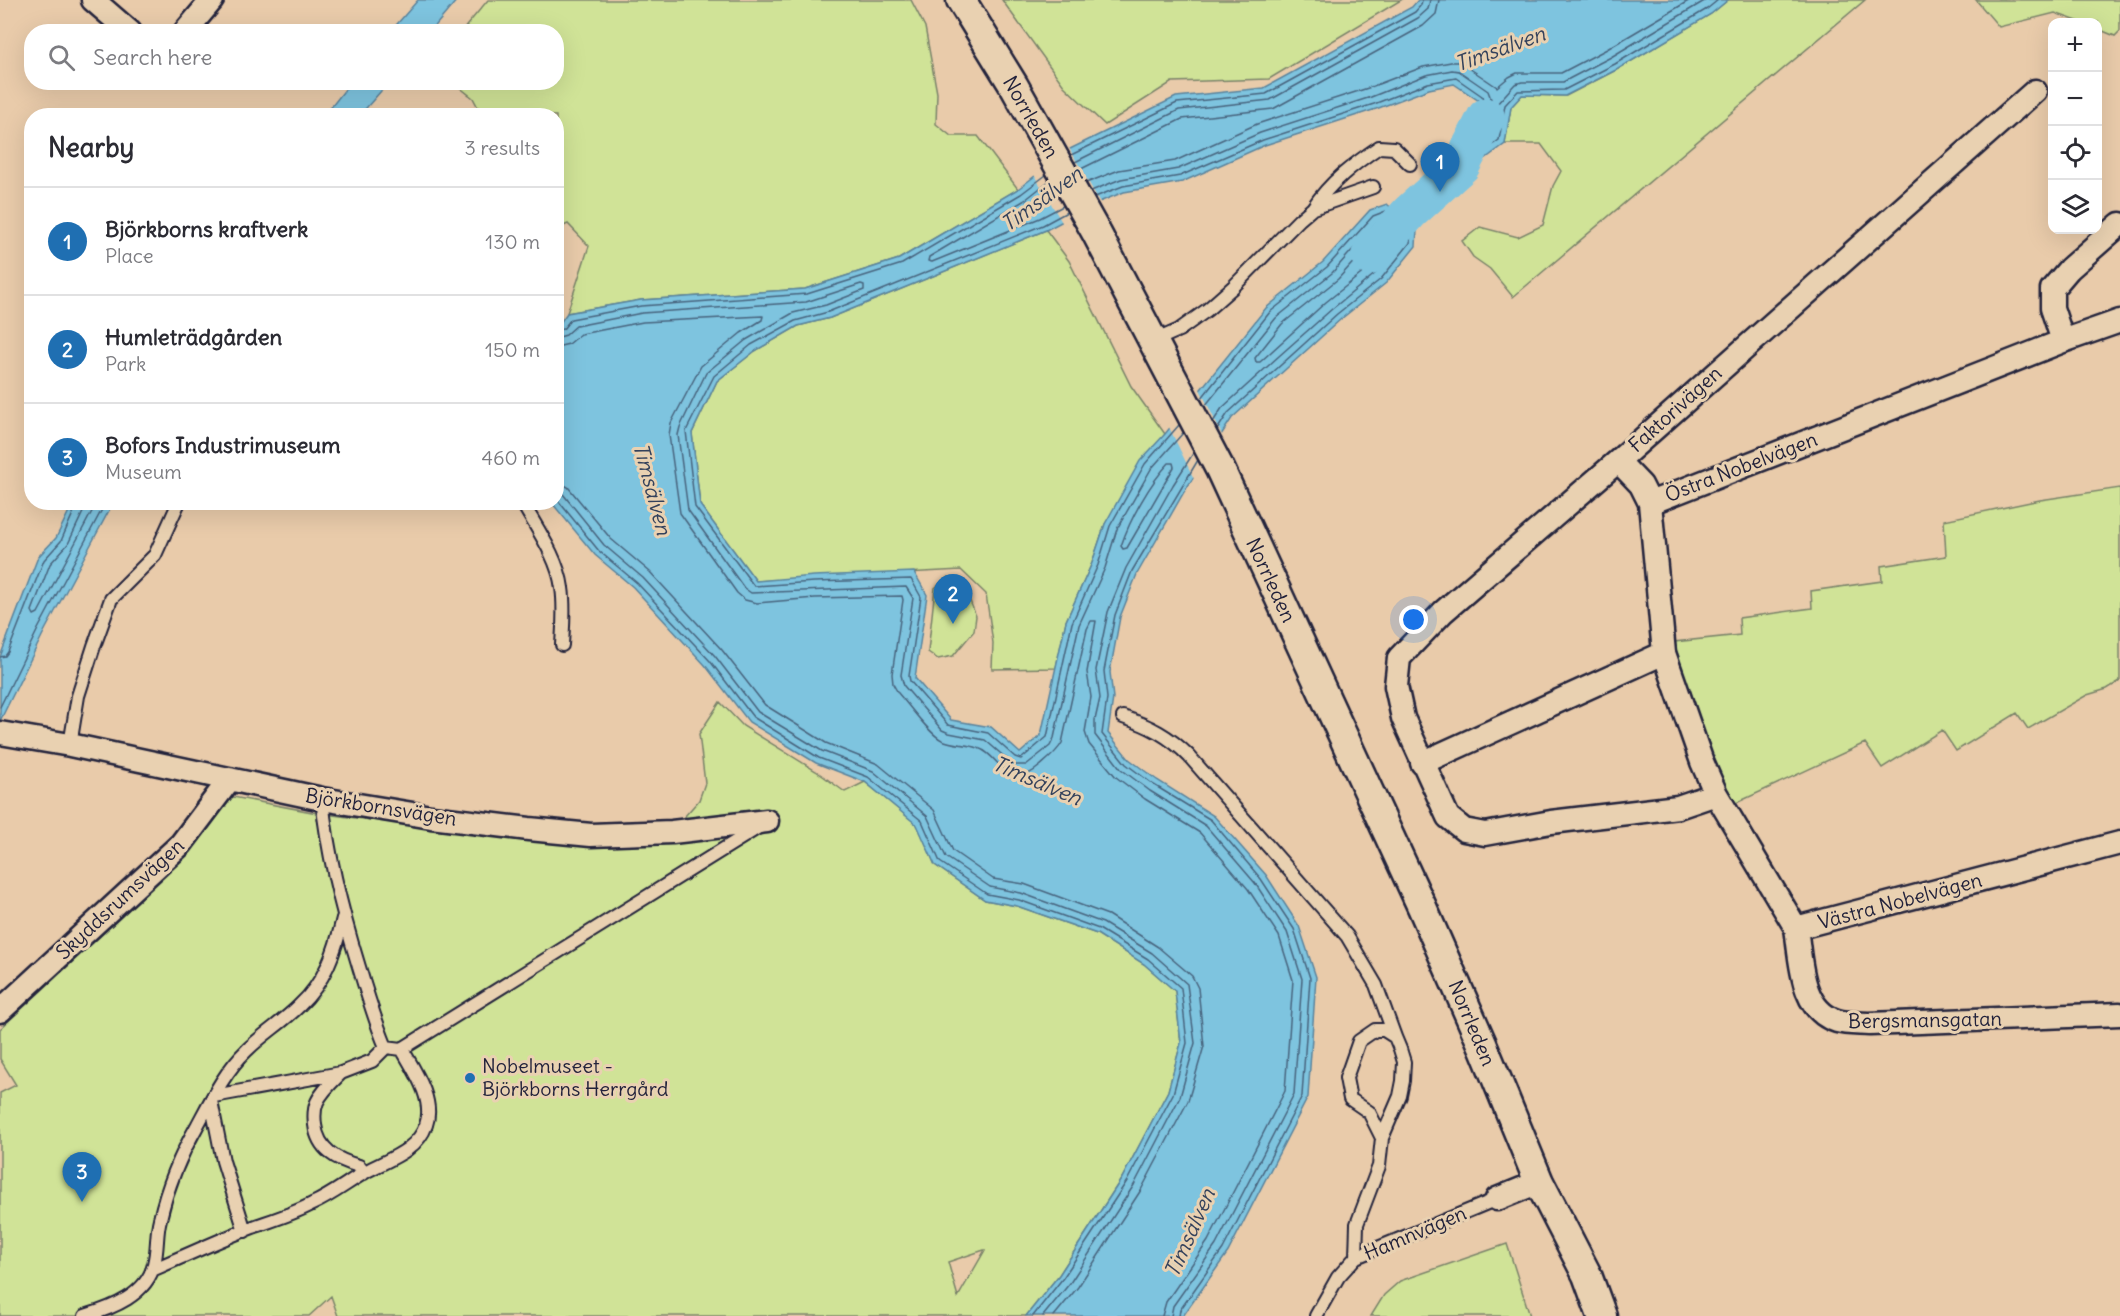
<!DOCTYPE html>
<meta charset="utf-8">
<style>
:root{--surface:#fff;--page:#f2f2f3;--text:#2b2b33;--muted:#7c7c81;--line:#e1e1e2;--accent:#1f6fb2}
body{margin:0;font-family:Delius,sans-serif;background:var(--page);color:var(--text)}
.controls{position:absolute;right:18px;top:18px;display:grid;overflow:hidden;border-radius:12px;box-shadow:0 6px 24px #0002}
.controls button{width:54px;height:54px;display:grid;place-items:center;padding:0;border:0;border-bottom:2px solid var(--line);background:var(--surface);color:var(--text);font:30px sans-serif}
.you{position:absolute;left:1414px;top:620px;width:21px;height:21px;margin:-15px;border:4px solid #fff;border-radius:50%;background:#1a73e8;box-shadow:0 0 0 9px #1a73e833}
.badge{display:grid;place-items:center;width:39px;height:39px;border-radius:50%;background:var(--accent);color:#fff;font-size:20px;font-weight:700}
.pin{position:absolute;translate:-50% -50px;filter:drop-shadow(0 2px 3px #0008)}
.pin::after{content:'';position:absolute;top:32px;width:21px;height:18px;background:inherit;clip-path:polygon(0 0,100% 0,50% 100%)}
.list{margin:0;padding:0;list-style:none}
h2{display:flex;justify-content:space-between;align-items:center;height:78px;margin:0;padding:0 24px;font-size:26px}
h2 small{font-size:20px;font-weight:400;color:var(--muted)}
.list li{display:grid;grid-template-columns:39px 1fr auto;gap:18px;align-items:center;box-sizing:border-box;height:108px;padding:0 24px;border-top:2px solid var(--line)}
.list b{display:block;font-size:22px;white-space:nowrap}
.list p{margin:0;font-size:20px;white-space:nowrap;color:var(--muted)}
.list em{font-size:20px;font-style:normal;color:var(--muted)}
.icon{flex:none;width:33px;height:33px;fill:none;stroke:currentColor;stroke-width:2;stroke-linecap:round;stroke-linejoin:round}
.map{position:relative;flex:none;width:2120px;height:1316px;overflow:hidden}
.search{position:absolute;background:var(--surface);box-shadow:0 6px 24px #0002;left:24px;top:24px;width:540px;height:66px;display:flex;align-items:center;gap:15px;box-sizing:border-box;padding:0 21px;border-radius:24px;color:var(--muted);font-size:22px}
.panel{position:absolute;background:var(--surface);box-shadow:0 6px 24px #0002;left:24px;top:108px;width:540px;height:402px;border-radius:24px}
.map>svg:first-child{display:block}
</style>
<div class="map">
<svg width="2120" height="1316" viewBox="0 0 2120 1316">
<rect width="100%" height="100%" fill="#e9cbaa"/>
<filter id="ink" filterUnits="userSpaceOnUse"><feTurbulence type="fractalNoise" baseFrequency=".0167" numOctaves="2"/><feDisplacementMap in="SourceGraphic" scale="12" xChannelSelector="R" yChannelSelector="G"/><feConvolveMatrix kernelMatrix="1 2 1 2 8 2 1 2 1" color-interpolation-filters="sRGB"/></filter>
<g filter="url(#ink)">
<path fill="#d0e397" stroke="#798269" stroke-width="1.5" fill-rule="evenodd" d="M 488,0 L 911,0 L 925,27 L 937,93 L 936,124 L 951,136 L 978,136 L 1018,189 L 899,259 L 805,289 L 641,300 L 567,313 L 589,246 L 568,224 L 557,229 L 556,116 L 482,115 L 473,98 L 454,83 L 556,82 L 556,32 L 462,31 Z
M 1002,0 L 1401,0 L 1269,79 L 1172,82 L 1105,125 L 1064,86 Z
M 1728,0 L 1865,0 L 1513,297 L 1490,269 L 1473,257 L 1462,241 L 1480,227 L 1518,237 L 1543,225 L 1553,186 L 1561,171 L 1541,144 L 1505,144 L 1511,107 L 1522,95 L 1566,96 L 1618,69 L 1711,14 Z
M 1976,0 L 2120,0 L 2120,31 L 2115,36 L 2098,29 L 2098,22 L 2080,22 L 2055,13 L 1999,27 Z
M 1046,230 L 1069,261 L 1131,386 L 1165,434 L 1105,524 L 1092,563 L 1066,621 L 1056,668 L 992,669 L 993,643 L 986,594 L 961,570 L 756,581 L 700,505 L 692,433 L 717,381 L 755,351 L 798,326 L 830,318 Z
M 2120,488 L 2120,681 L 2107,689 L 2087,695 L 2028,729 L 2017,713 L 1956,751 L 1942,730 L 1882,768 L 1865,743 L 1734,804 C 1708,750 1691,699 1674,642 L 1740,635 L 1739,618 L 1812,608 L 1811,591 L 1882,581 L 1881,566 L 1946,556 L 1944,520 L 2040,500 Z
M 948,577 L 962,581 L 976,616 L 974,631 L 953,656 L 938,659 L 928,652 L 935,588 Z
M 720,702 L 743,726 L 816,771 L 845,792 L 865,782 L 918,825 L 935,865 L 985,900 L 1017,906 L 1097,934 L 1144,964 L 1175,991 L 1181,1043 L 1168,1091 L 1122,1178 L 1059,1275 L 1026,1316 L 338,1316 L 331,1296 L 309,1316 L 0,1316 L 0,1093 L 16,1085 L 0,1059 L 0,1029 L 122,916 L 228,796 L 317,813 L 465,832 L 607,847 L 667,843 L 691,833 L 685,816 L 699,800 L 705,783 L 699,734 ZM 984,1250 L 985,1250 L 958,1297 L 948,1262 Z
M 1507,1244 L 1530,1316 L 1371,1316 L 1384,1295 L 1400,1281 Z"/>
<path fill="#7ec4df" stroke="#59839d" stroke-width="1.5" d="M 418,0 L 457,0 L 431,31 L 391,31 Z
M 1418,0 L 1728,0 L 1711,14 L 1618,69 L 1565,96 L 1522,95 L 1511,107 L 1505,144 L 1470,170 L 1458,156 L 1470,132 L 1463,126 L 1479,101 L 1454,84 L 1429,89 L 1376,109 L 1265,145 L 1182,182 L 1124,192 L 1099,202 L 1046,230 L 830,318 L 798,326 L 755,351 L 717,381 L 692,433 L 700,505 L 756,581 L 814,576 L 914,572 L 927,595 L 915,678 L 951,720 L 991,727 L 1020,753 L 1041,735 L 1066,621 L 1092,563 L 1105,524 L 1140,461 L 1165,434 L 1266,308 L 1323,262 L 1370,210 L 1387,204 L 1417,230 L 1416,246 L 1386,283 L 1341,319 L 1232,418 L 1184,492 L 1137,574 L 1120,617 L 1110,672 L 1113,698 L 1108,733 L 1129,759 L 1157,780 L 1214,816 L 1266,875 L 1299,926 L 1316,977 L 1308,1097 L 1228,1252 L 1183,1316 L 1026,1316 L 1059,1275 L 1122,1178 L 1168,1091 L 1181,1043 L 1175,991 L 1144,964 L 1097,934 L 1017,906 L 985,900 L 935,865 L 917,825 L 865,782 L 816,763 L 749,722 L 705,665 L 633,587 L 595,555 L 552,503 L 556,502 L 557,327 L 567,313 L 641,300 L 805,289 L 899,259 L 1018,189 L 1070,149 L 1176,97 L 1264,88 L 1412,7 Z
M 350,83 L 388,83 L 360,115 L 325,115 Z
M 73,503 L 113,503 L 44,632 L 0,721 L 0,657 L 38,557 L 56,538 Z"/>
<path fill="#e9cbaa" d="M 1068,146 L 1101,204 L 1063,224 L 1033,173 Z
M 1199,387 L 1223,437 L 1195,481 L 1168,425 Z"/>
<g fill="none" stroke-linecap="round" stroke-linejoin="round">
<path stroke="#47637d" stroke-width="1.5" d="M 1492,106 L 1495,105 L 1497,108 L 1493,135 L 1485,140 L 1483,138 L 1481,123 Z
M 1071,155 L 1177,103 L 1266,94 L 1415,12 L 1421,5 L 1422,0
M 1075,162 L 1179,110 L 1270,100 L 1418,18 L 1428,9 L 1430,0
M 1079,170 L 1182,119 L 1273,109 L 1423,26 L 1436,14 L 1439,0
M 1049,181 L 1025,200 L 929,257 L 928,261 L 932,262 L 1040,218 L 1063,206
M 1086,183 L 1119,170 L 1175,161 L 1257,124 L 1368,88 L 1423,67 L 1451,62 L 1460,62 L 1497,87 L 1509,77 L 1517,73 L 1561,73 L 1607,49 L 1690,0
M 1091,191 L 1121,179 L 1178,169 L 1260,133 L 1371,97 L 1426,75 L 1452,70 L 1459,71 L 1488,91 L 1493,104 L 1496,105 L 1515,84 L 1522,82 L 1563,82 L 1611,57 L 1706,0
M 1095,197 L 1123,186 L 1180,176 L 1263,140 L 1374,104 L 1428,83 L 1456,78 L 1482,96 L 1484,104 L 1472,123 L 1476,134 L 1466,155 L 1469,160 L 1472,160 L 1499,140 L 1505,105 L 1518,91 L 1564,90 L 1615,64 L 1707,9 L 1718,0
M 1067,212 L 1043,225 L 828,312 L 795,321 L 751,345 L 714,376 L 686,431 L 695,507 L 754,586 L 814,582 L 911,579 L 921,597 L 909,676 L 910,681 L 948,725 L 988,733 L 1015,757 L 1021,759 L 1047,737 L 1072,623 L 1098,565 L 1110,526 L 1145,464 L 1179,425
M 1384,231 L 1391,237 L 1391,240 L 1370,267 L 1326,302 L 1260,362 L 1256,362 L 1255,358 L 1282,324 L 1338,279 L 1381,232 Z
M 556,330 L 563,329 L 571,319 L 641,306 L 807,294 L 902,264 L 1021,194 L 1046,175
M 556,338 L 566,335 L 576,326 L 642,313 L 806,302 L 861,284 L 864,285 L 864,290 L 826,305 L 793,313 L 746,340 L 706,373 L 680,427 L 678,435 L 688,510 L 744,588 L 751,593 L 906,587 L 913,598 L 901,675 L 904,686 L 942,730 L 949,733 L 985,740 L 1014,765 L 1026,765 L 1050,746 L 1054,738 L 1079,625 L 1105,568 L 1117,529 L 1151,469 L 1183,433
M 556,347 L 569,344 L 581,334 L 643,322 L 763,316 L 762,320 L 741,333 L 701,366 L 671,423 L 669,435 L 680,513 L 737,593 L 745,600 L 757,603 L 815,598 L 902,596 L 903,600 L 892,674 L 893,684 L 898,693 C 908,704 930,735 942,740 C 953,745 967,744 978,748 C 1001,755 1006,795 1040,766 C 1048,759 1057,752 1062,743 L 1087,629 L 1091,621 L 1096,621 L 1087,672 L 1091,697 L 1085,732 L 1089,744 L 1116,777 L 1145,799 L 1200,833 L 1248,889 L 1279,936 L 1293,980 L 1285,1091 L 1208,1241 L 1166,1302 L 1162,1316
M 1201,399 L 1270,312 L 1327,267 L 1373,216 L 1386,211 L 1411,232 L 1410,243 L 1381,279 L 1337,314 L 1228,413 L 1217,430
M 1205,406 L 1276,318 L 1332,273 L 1377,222 L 1385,220 L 1403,235 L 1403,240 L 1376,273 L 1332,309 L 1279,356 L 1222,408 L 1213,422
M 1169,463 L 1173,463 L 1174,467 L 1127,548 L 1123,549 L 1121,546 C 1130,519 1150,483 1169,463 Z
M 556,481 L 568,487 L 611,539 L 650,572 L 722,650 L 765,705 L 826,743 L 878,764 L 934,810 L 953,851 L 993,879 L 1024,884 L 1108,915 L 1158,947 L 1192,976 L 1198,988 L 1204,1046 L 1188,1101 L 1141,1190 L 1078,1287 L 1054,1316
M 556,490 L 563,494 L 604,545 L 643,578 L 715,656 L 758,712 L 822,751 L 873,771 L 927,816 L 946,857 L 990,887 L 1021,893 L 1103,923 L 1152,953 L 1187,984 L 1195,1043 L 1180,1097 L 1134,1185 L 1070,1283 L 1043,1316
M 556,498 L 599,551 L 637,583 L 710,661 L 753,717 L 819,758 L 868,777 L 922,821 L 940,862 L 987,894 L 1019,900 L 1099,929 L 1148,959 L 1181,988 L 1187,1043 L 1173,1094 L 1127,1181 L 1063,1278 L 1033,1316
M 85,502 L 84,510 L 68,544 L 50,564 L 32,611 L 34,615 L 38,613 L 97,502
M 0,657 L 5,656 L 8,652 L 44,560 L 61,541 L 78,502
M 0,707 L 38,629 L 106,502
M 1171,1316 L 1173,1306 L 1216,1245 L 1294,1094 L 1302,979 L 1287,932 L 1255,883 L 1206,826 L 1150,791 L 1121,769 L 1095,735 L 1095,720 L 1100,698 L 1096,670 L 1108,612 L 1126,568 L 1173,485 L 1194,452
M 1179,1316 L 1180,1310 L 1223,1249 L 1302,1096 L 1310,978 L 1294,929 L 1261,879 L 1211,820 L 1154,785 L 1126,764 L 1102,734 L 1107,698 L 1104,671 L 1115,615 L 1132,571 L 1198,460"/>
<path stroke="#7ec4df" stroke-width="38" d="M 1370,256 L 1410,212 L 1461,166 L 1486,117"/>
<g stroke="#22223b" stroke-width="16">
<path id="service" d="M 1313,208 C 1330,182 1354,164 1379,147 L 1394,148 L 1410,164
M 1154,341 L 1179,330 L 1207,310 L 1233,287 L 1299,220 L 1313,208 L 1373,187
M 522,502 C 537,529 558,558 562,588 C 565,607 563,626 562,645
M 1123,717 C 1150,726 1169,736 1189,756 L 1347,936 L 1376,985 L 1395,1037
M 70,745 L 78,696 L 94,646 L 111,599 L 155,555 L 179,502
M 322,799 C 328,857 342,912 359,967 C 367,994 375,1021 386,1047 L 402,1049 L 759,827
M 341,1073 C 333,1081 322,1091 317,1102 C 314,1109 314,1117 315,1125 C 318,1150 337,1160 359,1166 L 364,1173
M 214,1096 L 341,1073 L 372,1061 L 386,1047
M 211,1101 L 223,1161 L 245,1231
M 1356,1257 L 1357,1224 L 1379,1166 L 1382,1138 L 1369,1112 L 1350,1099 L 1346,1078 L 1359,1041 L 1375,1030 L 1384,1030 L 1395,1037 L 1400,1049 L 1404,1062 L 1403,1081 L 1400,1096 L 1382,1138
M 152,1270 C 185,1256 219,1240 253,1227 C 273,1220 293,1214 312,1204 C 332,1195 348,1182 367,1171 C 389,1159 417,1151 426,1125 C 435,1100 414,1070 402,1049
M 85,1316 C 112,1308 147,1295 154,1264 C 158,1249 156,1233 160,1219 C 167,1188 181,1154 197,1126 C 211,1100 225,1071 247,1050 C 263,1034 283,1022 299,1006 C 325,982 335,952 343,918
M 1316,1316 L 1338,1277 L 1356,1257 L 1497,1199"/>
</g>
<g stroke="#22223b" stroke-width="27">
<path id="minor" d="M 93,0 L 130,32
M 185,32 L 212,0
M 2063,341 L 2052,308 L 2052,289 L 2069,269 L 2120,224
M 1618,461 L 1641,485 L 1650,503
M 1664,653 L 1702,762 L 1716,794 L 1796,928 L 2120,843
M 0,733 L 70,745 L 322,799 L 431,817 L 529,829 L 591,835 L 672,832 L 767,821
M 1422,763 L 1664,653 L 1650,503 L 2063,341 L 2120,321
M 1716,794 L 1678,807 L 1551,822 L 1485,834 L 1464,830 L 1448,817 L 1403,718 L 1396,686 L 1399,658 L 1443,612 L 1618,461 L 2035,91
M 1796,928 C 1801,959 1800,1010 1837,1021 C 1847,1024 1860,1023 1870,1024 L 2120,1014
M 0,1011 L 181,844 L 230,779
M 1497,1199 L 1539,1182"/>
</g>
<g stroke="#22223b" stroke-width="33">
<path id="tertiary" d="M 961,0 L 1014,86 L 1097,234 L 1220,469 L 1422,907 L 1483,1046 L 1539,1182 L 1587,1275 L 1602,1316"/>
</g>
<use href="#service" stroke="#e9d1b1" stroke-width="12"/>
<use href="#minor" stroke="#e9d1b1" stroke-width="22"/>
<use href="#tertiary" stroke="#e9d1b1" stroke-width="28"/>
</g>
</g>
<circle fill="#1f6fb2" stroke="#e9d1b1" stroke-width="2" cx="470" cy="1078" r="6"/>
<g text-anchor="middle" stroke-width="6" stroke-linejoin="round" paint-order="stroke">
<g font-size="20" fill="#22223b" stroke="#e9d1b1">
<text transform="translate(1031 117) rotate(60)" y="7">Norrleden</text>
<text transform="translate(1675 409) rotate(-42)" y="7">Faktorivägen</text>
<text transform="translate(1741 467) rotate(-21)" y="7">Östra Nobelvägen</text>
<text transform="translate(1271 580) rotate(65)" y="7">Norrleden</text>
<text transform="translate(381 807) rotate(9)" y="7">Björkbornsvägen</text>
<text transform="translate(120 899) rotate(-43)" y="7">Skyddsrumsvägen</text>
<text transform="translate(1900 901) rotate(-15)" y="7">Västra Nobelvägen</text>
<text transform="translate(1925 1020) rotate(-1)" y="7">Bergsmansgatan</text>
<text transform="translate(1472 1023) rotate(67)" y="7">Norrleden</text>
<text transform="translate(1415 1233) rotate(-23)" y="7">Hamnvägen</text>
</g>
<g font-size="20" fill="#22223b" stroke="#e9d1b1" text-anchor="start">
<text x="482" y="1073">Nobelmuseet -<tspan x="482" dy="23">Björkborns Herrgård</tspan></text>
</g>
<g font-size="21" font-style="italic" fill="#34425c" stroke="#e9d1b1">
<text transform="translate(1500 49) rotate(-20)" y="7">Timsälven</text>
<text transform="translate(1042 199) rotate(-36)" y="7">Timsälven</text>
<text transform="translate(652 489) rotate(75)" y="7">Timsälven</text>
<text transform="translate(1037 781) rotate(23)" y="7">Timsälven</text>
<text transform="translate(1190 1233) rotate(-66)" y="7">Timsälven</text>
</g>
</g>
</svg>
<div class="controls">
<button>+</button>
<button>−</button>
<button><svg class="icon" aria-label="locate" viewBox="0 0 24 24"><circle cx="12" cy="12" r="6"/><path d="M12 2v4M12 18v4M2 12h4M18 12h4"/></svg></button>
<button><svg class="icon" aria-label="layers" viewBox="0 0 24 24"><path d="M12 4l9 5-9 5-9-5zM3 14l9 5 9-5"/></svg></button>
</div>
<div class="you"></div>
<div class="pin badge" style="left:1440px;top:192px">1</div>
<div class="pin badge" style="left:953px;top:624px">2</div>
<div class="pin badge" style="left:82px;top:1202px">3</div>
<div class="search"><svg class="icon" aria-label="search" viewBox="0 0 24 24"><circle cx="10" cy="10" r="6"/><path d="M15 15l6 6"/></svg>Search here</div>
<section class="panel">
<h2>Nearby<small>3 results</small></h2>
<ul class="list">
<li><span class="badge">1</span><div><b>Björkborns kraftverk</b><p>Place</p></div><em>130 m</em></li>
<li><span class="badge">2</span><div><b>Humleträdgården</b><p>Park</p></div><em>150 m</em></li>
<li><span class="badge">3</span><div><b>Bofors Industrimuseum</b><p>Museum</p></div><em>460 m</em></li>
</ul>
</section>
</div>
